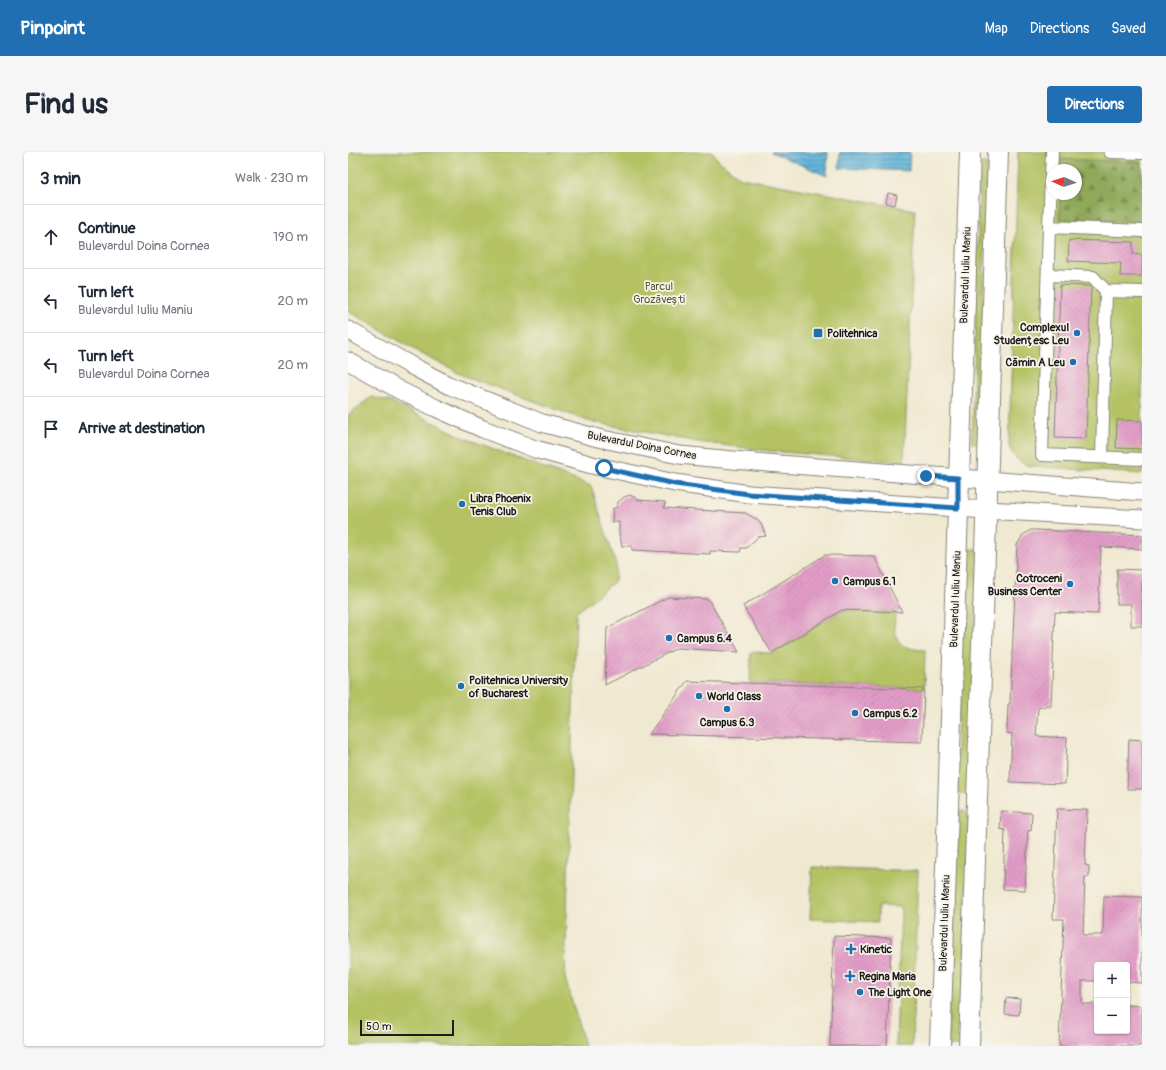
<!DOCTYPE html>
<meta charset="utf-8">
<style>
:root{--surface:#fff;--page:#f6f6f7;--text:#1f2937;--muted:#747a83;--line:#e0e1e3;--accent:#1f6fb2}
body{margin:0;font-family:Pangolin,sans-serif;background:var(--page);color:var(--text)}
.controls{position:absolute;right:12px;bottom:12px;display:grid;overflow:hidden;border-radius:4px;box-shadow:0 1px 3px #0004}
.controls button{width:36px;height:36px;display:grid;place-items:center;padding:0;border:0;border-bottom:1px solid var(--line);background:var(--surface);color:var(--text);font:20px sans-serif}
.compass{position:absolute;left:698px;top:12px;width:36px;height:36px;border-radius:50%;background:var(--surface);box-shadow:0 1px 3px #0004;rotate:273deg}
.scale{position:absolute;left:12px;bottom:10px;width:94px;box-sizing:border-box;padding-left:4px;border:2px solid #1c1c1c;border-top:0;font-size:11px;line-height:14px;white-space:nowrap;color:#1c1c1c;-webkit-text-stroke:3px #f7f3e8;paint-order:stroke}
.stop{position:absolute;width:12px;height:12px;margin:-9px;border:3px solid #1f6fb2;border-radius:50%;background:#fff}
.stop.end{background:#1f6fb2;border-color:#fff;box-shadow:0 1px 4px #0008}
.list{margin:0;padding:0;list-style:none}
h2{display:flex;justify-content:space-between;align-items:center;height:52px;margin:0;padding:0 16px;font-size:17px}
h2 small{font-size:13px;font-weight:400;color:var(--muted)}
.list li{display:grid;grid-template-columns:26px 1fr auto;gap:12px;align-items:center;box-sizing:border-box;height:64px;padding:0 16px;border-top:1px solid var(--line)}
.list b{display:block;font-size:15px;white-space:nowrap}
.list p{margin:0;font-size:13px;white-space:nowrap;color:var(--muted)}
.list em{font-size:13px;font-style:normal;color:var(--muted)}
.icon{flex:none;width:22px;height:22px;fill:none;stroke:currentColor;stroke-width:2;stroke-linecap:round;stroke-linejoin:round}
.map{position:relative;flex:none;width:794px;height:894px;overflow:hidden;border-radius:4px}
header{display:flex;align-items:center;gap:24px;box-sizing:border-box;height:56px;padding:0 20px;background:var(--accent);color:#fff}
header strong{font-size:19px}
nav{display:flex;gap:22px;margin-inline-start:auto;font-size:14px}
.intro{display:flex;align-items:center;justify-content:space-between;box-sizing:border-box;height:96px;padding:0 24px}
h1{margin:0;font-size:28px}
.button{padding:10px 18px;border-radius:4px;background:var(--accent);color:#fff;font-size:14px;font-weight:700}
main{display:flex;gap:24px;padding:0 24px}
aside{flex:1;background:var(--surface);border-radius:4px;box-shadow:0 1px 3px #0004}
.map>svg:first-child{display:block}
</style>
<header>
<strong>Pinpoint</strong>
<nav><a>Map</a><a>Directions</a><a>Saved</a></nav>
</header>
<div class="intro"><h1>Find us</h1><a class="button">Directions</a></div>
<main>
<aside>
<h2>3 min<small>Walk · 230 m</small></h2>
<ul class="list">
<li><svg class="icon" aria-label="ahead" viewBox="0 0 24 24"><path d="M12 20V5M6 11l6-6 6 6"/></svg><div><b>Continue</b><p>Bulevardul Doina Cornea</p></div><em>190 m</em></li>
<li><svg class="icon" aria-label="left" viewBox="0 0 24 24"><path d="M17 20v-9H6M10 6l-5 5 5 5"/></svg><div><b>Turn left</b><p>Bulevardul Iuliu Maniu</p></div><em>20 m</em></li>
<li><svg class="icon" aria-label="left" viewBox="0 0 24 24"><path d="M17 20v-9H6M10 6l-5 5 5 5"/></svg><div><b>Turn left</b><p>Bulevardul Doina Cornea</p></div><em>20 m</em></li>
<li><svg class="icon" aria-label="arrive" viewBox="0 0 24 24"><path d="M6 21V4h12l-3 4 3 4H6"/></svg><div><b>Arrive at destination</b></div></li>
</ul>
</aside>
<div class="map">
<svg width="794" height="894" viewBox="0 0 794 894">
<defs>
<pattern id="forest-firs" width="22" height="20" patternUnits="userSpaceOnUse"><rect width="22" height="20" fill="#8fa85a"/><path d="M5 1l3.5 6h-7zM16 11l3.5 6h-7z" fill="#74884a"/></pattern>
<pattern id="water-rules" width="6" height="5" patternUnits="userSpaceOnUse"><rect width="6" height="5" fill="#5bb0d7"/><path d="M0 2.5h6" fill="none" stroke="#4a8eae"/></pattern>
<pattern id="building-hatch" width="6" height="6" patternUnits="userSpaceOnUse"><rect width="6" height="6" fill="#e29cc7"/><path d="M-1 1l2-2M0 6l6-6M5 7l2-2" fill="none" stroke="#c186aa"/></pattern>
</defs>
<rect width="100%" height="100%" fill="#f7f3e8"/>
<filter id="ink" filterUnits="userSpaceOnUse"><feTurbulence type="fractalNoise" baseFrequency=".025" numOctaves="2"/><feDisplacementMap in="SourceGraphic" scale="8" xChannelSelector="R" yChannelSelector="G"/><feConvolveMatrix kernelMatrix="1 2 1 2 8 2 1 2 1" color-interpolation-filters="sRGB"/></filter>
<filter id="wash" filterUnits="userSpaceOnUse"><feTurbulence type="fractalNoise" baseFrequency=".012" numOctaves="4" result="noise"/><feDisplacementMap in="SourceGraphic" scale="16" xChannelSelector="R" yChannelSelector="G"/><feGaussianBlur stdDeviation="0.9" result="paint"/><feColorMatrix in="noise" values="0 0 0 0 0 0 0 0 0 0 0 0 0 0 0 0 0 1.4 0 .05"/><feComposite in="paint" operator="in"/></filter>
<g filter="url(#wash)">
<rect width="100%" height="100%" fill="#f0e9d1"/>
<path fill="#b4c264" stroke="#686f40" fill-rule="evenodd" d="M 0,0 L 365,0 L 370,8 L 393,26 L 567,58 L 556,310 L 422,299 L 350,290 L 240,269 L 112,222 L 74,202 L 0,159 Z
M 670,0 L 794,0 L 794,322 L 682,314 C 671,311 665,305 661,294 ZM 704,18 L 728,18 L 728,42 L 704,42 Z
M 635,10 L 639,13 L 631,291 L 624,291 L 632,14 Z
M 23,245 L 44,250 L 117,286 L 243,334 L 268,412 L 267,429 L 228,461 L 217,826 L 237,894 L 0,894 L 0,263 Z
M 614,397 L 630,397 L 622,638 L 618,642 L 611,641 L 608,636 Z
M 494,458 L 547,460 C 545,487 548,497 577,498 L 576,537 L 402,531 L 403,500 L 424,501 Z
M 610,659 L 616,659 L 621,664 L 614,894 L 599,894 L 607,665 Z
M 464,715 L 570,719 L 564,894 L 548,894 L 553,755 L 530,754 L 530,770 L 462,767 Z"/>
<path fill="url(#forest-firs)" stroke="#56623b" d="M 713,7 L 794,10 L 794,70 L 711,67 L 712,42 L 728,42 L 728,18 L 712,18 Z"/>
<path fill="url(#water-rules)" stroke="#3c667a" d="M 423,0 L 480,0 L 479,24 Z
M 492,0 L 562,0 L 561,19 L 491,16 Z"/>
<g id="blocks">
<path fill="url(#building-hatch)" d="M 540,41 L 549,43 L 547,53 L 538,51 Z
M 721,88 L 785,90 L 785,102 L 794,103 L 794,124 L 772,124 L 773,111 L 720,109 Z
M 712,133 L 743,134 L 738,287 L 707,286 Z
M 769,268 L 794,269 L 794,297 L 768,296 Z
M 282,343 L 291,348 L 317,350 L 316,356 L 397,361 L 408,367 L 413,372 L 418,384 L 410,385 L 398,396 L 393,396 L 392,400 L 362,399 L 362,402 L 284,398 L 284,394 L 274,394 L 271,381 L 271,370 L 264,370 L 265,356 L 268,356 L 270,350 L 276,345 Z
M 683,378 L 689,378 L 794,383 L 794,397 L 753,395 L 750,462 L 707,460 L 703,554 L 698,554 L 690,556 L 688,584 L 719,586 L 717,632 L 662,630 L 664,582 L 659,581 L 660,552 L 662,552 L 669,393 L 675,383 Z
M 477,403 L 526,404 L 554,460 L 494,458 L 424,501 L 395,454 Z
M 769,417 L 794,418 L 794,474 L 783,474 L 783,452 L 769,452 Z
M 320,445 L 360,447 L 391,500 L 329,496 L 257,533 L 259,476 Z
M 339,529 L 576,537 L 574,590 L 301,582 Z
M 781,587 L 794,588 L 794,637 L 779,637 Z
M 709,657 L 739,658 L 737,713 L 741,714 L 741,725 L 737,725 L 735,783 L 755,783 L 756,744 L 794,745 L 794,831 L 779,830 L 779,813 L 749,813 L 749,829 L 734,829 L 734,852 L 749,852 L 749,879 L 779,879 L 779,853 L 794,854 L 794,894 L 711,894 L 716,767 L 705,767 Z
M 653,659 L 684,661 L 683,679 L 680,678 L 677,738 L 655,737 L 657,678 L 652,677 Z
M 486,784 L 543,786 L 539,894 L 482,894 Z
M 658,846 L 672,847 L 671,863 L 657,862 Z"/>
</g>
</g>
<g filter="url(#ink)">
<use href="#blocks" fill-opacity="0" stroke="#868276" stroke-width="1"/>
<g fill="none" stroke-linecap="round" stroke-linejoin="round">
<g stroke="#868276" stroke-width="14">
<path id="minor" d="M 704,0 L 701,75 L 794,79
M 762,0 L 794,1
M 701,75 L 694,303 L 794,307
M 700,123 L 745,125 L 758,139 L 794,140
M 754,305 L 758,139"/>
</g>
<g stroke="#868276" stroke-width="19">
<path id="secondary" d="M 0,178 L 62,213 L 100,233 L 194,271 L 250,286 L 331,303 L 407,310 L 794,340
M 0,209 L 53,239 L 88,256 L 135,277 L 187,297 L 244,313 L 327,331 L 401,342 L 638,358 L 794,367"/>
</g>
<g stroke="#868276" stroke-width="22">
<path id="primary" d="M 592,894 L 622,0
M 621,894 L 650,0"/>
</g>
<use href="#minor" stroke="#fff" stroke-width="12"/>
<use href="#secondary" stroke="#fff" stroke-width="17"/>
<use href="#primary" stroke="#fff" stroke-width="20"/>
</g>
</g>
<g fill="none" stroke-linecap="round" stroke-linejoin="round" filter="url(#ink)">
<path stroke="#1f6fb2" stroke-width="5" d="M 256,316 L 327,332 L 401,342 L 610,356 L 610,326 L 578,324"/>
</g>
<g fill="#1f6fb2" stroke="#f7f3e8" stroke-width="1.5">
<rect x="465" y="176" width="10" height="10" rx="2"/>
<circle cx="729" cy="181" r="4"/>
<circle cx="725" cy="210" r="4"/>
<circle cx="114" cy="352" r="4"/>
<circle cx="487" cy="429" r="4"/>
<circle cx="722" cy="432" r="4"/>
<circle cx="321" cy="486" r="4"/>
<circle cx="113" cy="534" r="4"/>
<circle cx="351" cy="544" r="4"/>
<circle cx="379" cy="557" r="4"/>
<circle cx="507" cy="561" r="4"/>
<path d="M501 791h4v4h4v4h-4v4h-4v-4h-4v-4h4z"/>
<path d="M500 818h4v4h4v4h-4v4h-4v-4h-4v-4h4z"/>
<circle cx="512" cy="840" r="4"/>
</g>
<g text-anchor="middle" stroke-width="3.5" stroke-linejoin="round" paint-order="stroke">
<g font-size="11" fill="#1c1c1c" stroke="#f7f3e8">
<text transform="translate(617 123) rotate(-88)" y="4">Bulevardul Iuliu Maniu</text>
<text transform="translate(294 293) rotate(11)" y="4">Bulevardul Doina Cornea</text>
<text transform="translate(607 447) rotate(-88)" y="4">Bulevardul Iuliu Maniu</text>
<text transform="translate(596 771) rotate(-88)" y="4">Bulevardul Iuliu Maniu</text>
</g>
<g font-size="11" fill="#515635" stroke="#f7f3e8">
<text x="311" y="138">Parcul<tspan x="311" dy="13">Grozăvești</tspan></text>
</g>
<g font-size="11" font-weight="bold" fill="#1c1c1c" stroke="#f7f3e8" text-anchor="start">
<text x="721" y="179" text-anchor="end">Complexul<tspan x="721" dy="13">Studențesc Leu</tspan></text>
<text x="479" y="185">Politehnica</text>
<text x="717" y="214" text-anchor="end">Cămin A Leu</text>
<text x="122" y="350">Libra Phoenix<tspan x="122" dy="13">Tenis Club</tspan></text>
<text x="714" y="430" text-anchor="end">Cotroceni<tspan x="714" dy="13">Business Center</tspan></text>
<text x="495" y="433">Campus 6.1</text>
<text x="329" y="490">Campus 6.4</text>
<text x="121" y="532">Politehnica University<tspan x="121" dy="13">of Bucharest</tspan></text>
<text x="359" y="548">World Class</text>
<text x="515" y="565">Campus 6.2</text>
<text x="379" y="574" text-anchor="middle">Campus 6.3</text>
<text x="512" y="801">Kinetic</text>
<text x="511" y="828">Regina Maria</text>
<text x="520" y="844">The Light One</text>
</g>
</g>
</svg>
<div class="controls">
<button>+</button>
<button>−</button>
</div>
<svg class="compass" viewBox="-18 -18 36 36"><path d="M0-13l5 13h-10z" fill="#e53935"/><path d="M0 13l5-13h-10z" fill="#747a83"/></svg>
<div class="scale">50 m</div>
<div class="stop" style="left:256px;top:316px"></div>
<div class="stop end" style="left:578px;top:324px"></div>
</div>
</main>
